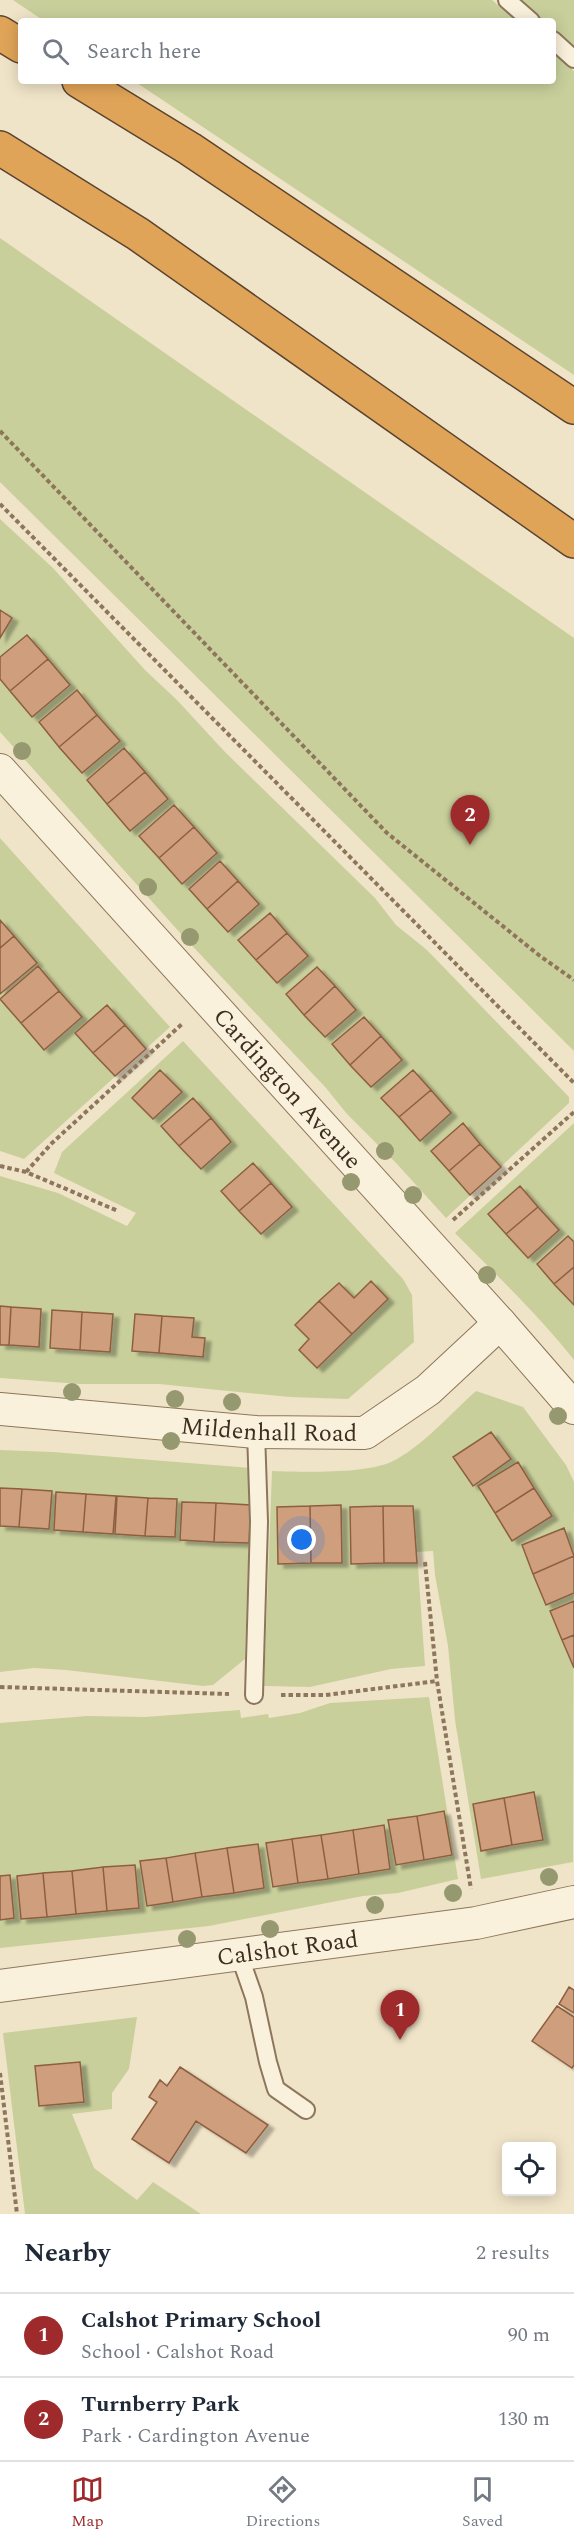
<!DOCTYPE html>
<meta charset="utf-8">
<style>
:root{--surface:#fff;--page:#f2f2f3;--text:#1f2937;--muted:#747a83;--line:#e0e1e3;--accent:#9e2a2b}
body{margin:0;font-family:Spectral,serif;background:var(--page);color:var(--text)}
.controls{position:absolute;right:18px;bottom:18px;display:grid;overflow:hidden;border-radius:6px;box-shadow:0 3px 15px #0003}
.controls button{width:54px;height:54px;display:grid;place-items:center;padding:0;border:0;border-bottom:2px solid var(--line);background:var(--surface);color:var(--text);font:30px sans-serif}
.you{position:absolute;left:302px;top:1540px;width:21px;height:21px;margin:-15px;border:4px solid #fff;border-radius:50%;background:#1a73e8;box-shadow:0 0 0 9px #1a73e833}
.badge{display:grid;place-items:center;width:39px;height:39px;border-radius:50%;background:var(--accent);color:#fff;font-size:20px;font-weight:700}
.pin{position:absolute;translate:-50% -50px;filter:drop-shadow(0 2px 3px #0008)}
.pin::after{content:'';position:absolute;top:32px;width:21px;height:18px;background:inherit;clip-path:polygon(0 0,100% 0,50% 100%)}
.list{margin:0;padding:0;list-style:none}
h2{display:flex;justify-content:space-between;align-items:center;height:78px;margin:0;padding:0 24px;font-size:26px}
h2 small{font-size:20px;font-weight:400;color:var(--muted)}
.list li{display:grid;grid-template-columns:39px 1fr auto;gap:18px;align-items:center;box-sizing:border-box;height:84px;padding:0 24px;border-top:2px solid var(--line)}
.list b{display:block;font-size:22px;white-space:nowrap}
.list p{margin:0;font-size:20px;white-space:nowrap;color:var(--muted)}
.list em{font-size:20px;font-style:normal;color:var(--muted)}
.icon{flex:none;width:33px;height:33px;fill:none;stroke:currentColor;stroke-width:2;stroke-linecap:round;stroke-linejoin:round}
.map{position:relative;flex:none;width:574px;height:2214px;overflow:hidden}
.search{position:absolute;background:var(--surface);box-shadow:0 3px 15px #0003;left:18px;right:18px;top:18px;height:66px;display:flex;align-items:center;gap:15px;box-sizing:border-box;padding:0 21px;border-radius:6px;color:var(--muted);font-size:22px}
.sheet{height:246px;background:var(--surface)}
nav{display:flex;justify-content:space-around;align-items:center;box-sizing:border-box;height:84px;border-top:2px solid var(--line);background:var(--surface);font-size:16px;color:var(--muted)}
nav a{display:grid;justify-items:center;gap:3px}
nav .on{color:var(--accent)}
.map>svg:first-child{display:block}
</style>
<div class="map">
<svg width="574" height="2214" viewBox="0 0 574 2214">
<defs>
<filter id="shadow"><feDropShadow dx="6" dy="4" stdDeviation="1.5" flood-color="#0004"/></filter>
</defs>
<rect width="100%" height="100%" fill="#f0e4c8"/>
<path fill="#c9cf9b" d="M 13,0 L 492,0 L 516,21 L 44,21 Z
M 513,0 L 574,0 L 574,52 L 553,34 L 553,21 L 538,21 Z
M 553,53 L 574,71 L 574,375 L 134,81 L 553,81 Z
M 0,238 L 574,638 L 574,1051 L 0,482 Z
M 0,519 L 53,568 L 145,670 L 177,700 L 225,752 L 375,898 L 396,925 L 427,950 L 569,1097 L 569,1103 L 446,1218 L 397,1164 L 347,1114 L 326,1088 L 182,935 L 0,732 Z
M 0,838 L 170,1027 L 24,1159 L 0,1151 Z
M 183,1041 L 403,1279 L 412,1295 L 414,1342 L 348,1399 L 290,1397 L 159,1384 L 80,1384 L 0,1378 L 0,1176 L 58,1193 L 127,1226 L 136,1213 L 54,1173 L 62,1152 Z
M 574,1123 L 574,1360 C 538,1314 496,1275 455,1233 Z
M 476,1391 L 523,1407 L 566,1465 L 574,1482 L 573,1862 L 481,1879 L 455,1720 L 448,1646 L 435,1575 L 433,1551 L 417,1552 L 425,1666 L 391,1669 L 310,1687 L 264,1686 L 272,1471 C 302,1472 364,1474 391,1462 C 421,1448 451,1413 476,1391 Z
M 0,1450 L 53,1452 L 251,1468 L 245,1659 L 213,1685 L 203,1686 L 66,1670 L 34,1668 L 0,1672 Z
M 429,1697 L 458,1879 L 398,1893 L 363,1896 L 209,1926 L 0,1948 L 0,1723 L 87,1716 L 145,1717 L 240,1710 L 241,1718 L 268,1714 L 269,1718 L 300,1713 L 330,1703 Z
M 137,2017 L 129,2069 L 112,2093 L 112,2109 L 72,2114 L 94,2168 L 137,2200 L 153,2182 L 201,2214 L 25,2214 L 3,2033 Z"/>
<path fill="#cf9f7d" stroke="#8d5f41" stroke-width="1.5" filter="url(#shadow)" d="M 0,610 L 12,618 L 0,638 Z
M 27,635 L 48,659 L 10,691 L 0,679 L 0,657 Z
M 48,659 L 70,685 L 32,717 L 10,691 Z
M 77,690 L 97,715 L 59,747 L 39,722 Z
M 97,715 L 120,741 L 82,773 L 59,747 Z
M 124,748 L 145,772 L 107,804 L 87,780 Z
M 145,772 L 168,799 L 130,831 L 107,804 Z
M 174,805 L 194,827 L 159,858 L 139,836 Z
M 194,827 L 217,853 L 182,884 L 159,858 Z
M 220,861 L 238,881 L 207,909 L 189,889 Z
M 238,881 L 259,904 L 228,932 L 207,909 Z
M 270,913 L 287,933 L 256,960 L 238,940 Z
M 0,920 L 14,936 L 0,948 Z
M 287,933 L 308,956 L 277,983 L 256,960 Z
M 14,936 L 37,963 L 0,994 L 0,948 Z
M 38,966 L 59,991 L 21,1023 L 0,999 Z
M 317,967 L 335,986 L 304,1015 L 286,994 Z
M 335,986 L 356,1010 L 325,1037 L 304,1015 Z
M 59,991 L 82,1017 L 44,1050 L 21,1023 Z
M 107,1005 L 125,1025 L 93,1053 L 75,1033 Z
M 364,1017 L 381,1036 L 350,1065 L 332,1044 Z
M 125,1025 L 146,1049 L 115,1076 L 93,1053 Z
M 381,1036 L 402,1060 L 371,1087 L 350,1065 Z
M 160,1070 L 182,1092 L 153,1119 L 132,1098 Z
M 413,1070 L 431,1090 L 399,1117 L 381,1098 Z
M 431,1090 L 451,1113 L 420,1141 L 399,1117 Z
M 193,1098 L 211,1118 L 179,1146 L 161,1126 Z
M 211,1118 L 231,1142 L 201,1169 L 179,1146 Z
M 463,1123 L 480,1144 L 449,1171 L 431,1151 Z
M 480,1144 L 501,1167 L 470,1195 L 449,1171 Z
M 253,1163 L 271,1183 L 239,1211 L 221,1191 Z
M 271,1183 L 292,1207 L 261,1234 L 239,1211 Z
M 520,1186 L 538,1207 L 506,1234 L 488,1214 Z
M 538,1207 L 559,1230 L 528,1258 L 506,1234 Z
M 568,1236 L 574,1242 L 574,1267 L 554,1284 L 537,1264 Z
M 574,1267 L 574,1305 L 554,1284 Z
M 371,1281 L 388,1299 L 352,1334 L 319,1301 L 339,1283 L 354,1298 Z
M 319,1301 L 352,1334 L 317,1368 L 299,1350 L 309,1339 L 295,1325 Z
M 0,1306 L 11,1307 L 9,1345 L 0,1345 Z
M 11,1307 L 41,1309 L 39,1347 L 9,1345 Z
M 52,1310 L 82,1312 L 80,1350 L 50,1348 Z
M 82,1312 L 113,1314 L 110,1352 L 80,1350 Z
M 135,1314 L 162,1316 L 159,1353 L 132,1351 Z
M 162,1316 L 194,1318 L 192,1337 L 205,1338 L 203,1357 L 159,1353 Z
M 491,1432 L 511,1459 L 473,1486 L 453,1457 Z
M 518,1462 L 534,1488 L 495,1513 L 478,1486 Z
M 0,1488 L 22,1489 L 19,1527 L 0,1526 Z
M 534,1488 L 552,1516 L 512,1541 L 495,1513 Z
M 22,1489 L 52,1491 L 49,1529 L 19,1527 Z
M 56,1492 L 86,1494 L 83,1532 L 54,1530 Z
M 86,1494 L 116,1496 L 113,1534 L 83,1532 Z
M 117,1496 L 148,1498 L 145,1536 L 115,1534 Z
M 148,1498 L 177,1499 L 175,1537 L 145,1536 Z
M 182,1502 L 216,1503 L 214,1542 L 180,1540 Z
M 216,1503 L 251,1505 L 249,1543 L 214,1542 Z
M 341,1505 L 342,1563 L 311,1563 L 310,1506 Z
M 310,1506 L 311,1563 L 278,1564 L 277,1507 Z
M 383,1506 L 413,1506 L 417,1563 L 384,1563 Z
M 383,1506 L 384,1563 L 351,1564 L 350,1507 Z
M 564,1528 L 574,1556 L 533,1574 L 522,1545 Z
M 574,1556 L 574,1593 L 546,1605 L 533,1574 Z
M 574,1601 L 574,1635 L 562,1640 L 550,1611 Z
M 574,1635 L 574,1668 L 562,1640 Z
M 534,1792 L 543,1840 L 512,1845 L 504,1798 Z
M 504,1798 L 512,1845 L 481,1851 L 473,1804 Z
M 444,1811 L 452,1855 L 424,1860 L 417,1816 Z
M 417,1816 L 424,1860 L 396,1865 L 388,1820 Z
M 384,1825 L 390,1869 L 359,1874 L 353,1830 Z
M 353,1830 L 359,1874 L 328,1879 L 321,1835 Z
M 321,1835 L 328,1879 L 298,1883 L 292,1839 Z
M 292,1839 L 298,1883 L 273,1887 L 266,1843 Z
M 258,1844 L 264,1888 L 234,1893 L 227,1848 Z
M 227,1848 L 234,1893 L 202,1897 L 195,1853 Z
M 195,1853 L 202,1897 L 173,1902 L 166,1858 Z
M 166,1858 L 173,1902 L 147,1906 L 140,1861 Z
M 135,1865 L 139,1908 L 107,1911 L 103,1867 Z
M 103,1867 L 107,1911 L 76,1914 L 72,1871 Z
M 72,1871 L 76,1914 L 47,1917 L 43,1873 Z
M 43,1873 L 47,1917 L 21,1919 L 17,1876 Z
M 10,1875 L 14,1918 L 0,1920 L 0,1876 Z
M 569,1987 L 574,1990 L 574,2013 L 559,2004 Z
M 557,2006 L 574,2017 L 574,2065 L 572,2068 L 532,2041 Z
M 80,2062 L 84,2102 L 39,2106 L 35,2066 Z
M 180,2067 L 268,2125 L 246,2153 L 196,2121 L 169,2163 L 132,2139 L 157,2102 L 149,2097 L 160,2080 L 167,2086 Z"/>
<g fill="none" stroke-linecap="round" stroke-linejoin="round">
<g stroke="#8d765c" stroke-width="20">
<path id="service" d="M 507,0 L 531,21
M 553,40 L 574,59
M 254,1695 L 259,1522 L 256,1432
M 239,1954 L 254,1997 L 268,2062 L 276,2089 L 306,2110"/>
</g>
<g stroke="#8d765c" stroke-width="34">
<g id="minor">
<path id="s1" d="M 0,770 L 500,1323 L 574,1408"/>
<path id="s2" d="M 0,1409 L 256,1432 L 365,1433 L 428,1390 L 500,1323"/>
<path id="s3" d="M 0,1986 L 476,1923 L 574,1902"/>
</g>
</g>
<g stroke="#5b4430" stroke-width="36">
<path id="motorway" d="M 0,33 L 21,46
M 79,81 L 190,149 L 574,407
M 0,148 L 138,234 L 574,541"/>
</g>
<path stroke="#8d765c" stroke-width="4" stroke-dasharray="4.5 3" stroke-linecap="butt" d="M 0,431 L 387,833 L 540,956 L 574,980
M 0,504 L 574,1083
M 0,1166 L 26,1172 L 118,1211
M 26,1172 L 52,1143 L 182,1024
M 453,1220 L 574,1112
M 425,1562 L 437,1681
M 0,1687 L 229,1694
M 281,1695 L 326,1695 L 437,1681 L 471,1889
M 0,2073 L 17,2214"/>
<use href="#service" stroke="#faf1dc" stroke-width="16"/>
<use href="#minor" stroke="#faf1dc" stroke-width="32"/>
<use href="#motorway" stroke="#e0a458" stroke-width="33"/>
</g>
<g fill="#96986f">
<circle cx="22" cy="751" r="9"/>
<circle cx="148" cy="887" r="9"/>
<circle cx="190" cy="937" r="9"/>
<circle cx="385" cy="1151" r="9"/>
<circle cx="351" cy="1182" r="9"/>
<circle cx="413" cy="1195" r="9"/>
<circle cx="487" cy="1275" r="9"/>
<circle cx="72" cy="1392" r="9"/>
<circle cx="175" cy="1399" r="9"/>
<circle cx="232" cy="1402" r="9"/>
<circle cx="558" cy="1416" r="9"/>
<circle cx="171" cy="1441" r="9"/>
<circle cx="549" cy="1877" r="9"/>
<circle cx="453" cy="1893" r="9"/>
<circle cx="375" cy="1905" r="9"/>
<circle cx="270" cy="1929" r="9"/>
<circle cx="187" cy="1939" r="9"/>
</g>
<g text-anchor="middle" stroke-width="5" stroke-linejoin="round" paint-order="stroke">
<g font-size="24" fill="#3d2e20" stroke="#f7eed8">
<text dy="8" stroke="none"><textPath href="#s1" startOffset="429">Cardington Avenue</textPath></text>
<text dy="8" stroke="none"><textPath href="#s2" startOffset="270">Mildenhall Road</textPath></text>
<text dy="8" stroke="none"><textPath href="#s3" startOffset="290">Calshot Road</textPath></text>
</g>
</g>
</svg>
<div class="controls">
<button><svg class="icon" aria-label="locate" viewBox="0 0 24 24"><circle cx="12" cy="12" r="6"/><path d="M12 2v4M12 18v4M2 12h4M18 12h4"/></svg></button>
</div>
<div class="you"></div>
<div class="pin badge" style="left:400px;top:2040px">1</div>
<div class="pin badge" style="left:470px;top:845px">2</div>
<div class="search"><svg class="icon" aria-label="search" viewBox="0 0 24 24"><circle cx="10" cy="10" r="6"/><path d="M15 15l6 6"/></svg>Search here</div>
</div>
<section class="sheet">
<h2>Nearby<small>2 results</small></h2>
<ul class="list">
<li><span class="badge">1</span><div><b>Calshot Primary School</b><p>School · Calshot Road</p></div><em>90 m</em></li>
<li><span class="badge">2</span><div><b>Turnberry Park</b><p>Park · Cardington Avenue</p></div><em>130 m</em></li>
</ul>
</section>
<nav>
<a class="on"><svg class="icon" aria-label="map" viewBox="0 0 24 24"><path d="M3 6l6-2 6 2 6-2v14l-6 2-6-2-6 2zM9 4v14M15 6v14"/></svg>Map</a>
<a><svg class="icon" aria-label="directions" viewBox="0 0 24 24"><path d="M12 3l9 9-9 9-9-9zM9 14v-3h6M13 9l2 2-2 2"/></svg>Directions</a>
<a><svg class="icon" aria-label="saved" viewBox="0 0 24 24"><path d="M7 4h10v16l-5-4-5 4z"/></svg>Saved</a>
</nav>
